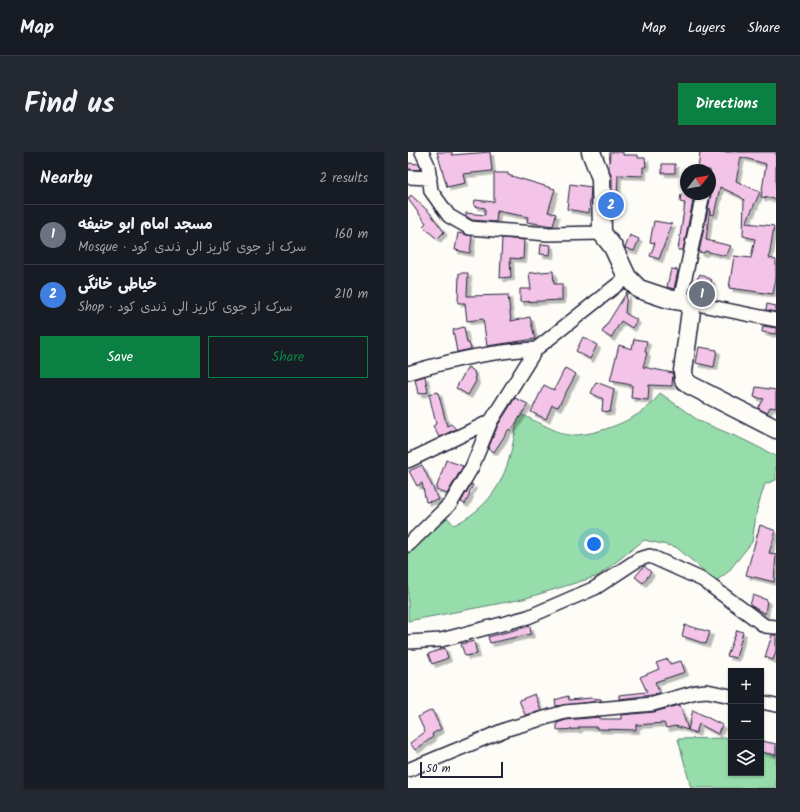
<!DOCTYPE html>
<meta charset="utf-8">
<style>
:root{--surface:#171b24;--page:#242831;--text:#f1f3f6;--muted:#9ea1a6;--line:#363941;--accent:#0b8043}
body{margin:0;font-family:Kalam,"Playpen Sans Arabic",sans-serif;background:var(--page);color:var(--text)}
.controls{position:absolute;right:12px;bottom:12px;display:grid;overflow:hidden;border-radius:0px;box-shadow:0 1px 3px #0004}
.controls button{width:36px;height:36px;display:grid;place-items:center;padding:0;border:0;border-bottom:1px solid var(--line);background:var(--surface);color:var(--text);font:20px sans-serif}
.compass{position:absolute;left:272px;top:12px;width:36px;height:36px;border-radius:50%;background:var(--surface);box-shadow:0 1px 3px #0004;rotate:59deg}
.scale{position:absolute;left:12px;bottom:10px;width:83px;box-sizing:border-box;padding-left:4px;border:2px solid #22223b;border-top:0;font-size:11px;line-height:14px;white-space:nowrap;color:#22223b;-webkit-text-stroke:3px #fdfcf7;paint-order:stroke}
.you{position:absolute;left:186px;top:392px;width:14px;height:14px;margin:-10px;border:3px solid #fff;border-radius:50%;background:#1a73e8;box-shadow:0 0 0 6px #1a73e833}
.badge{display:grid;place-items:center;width:26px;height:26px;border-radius:50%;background:var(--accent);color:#fff;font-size:13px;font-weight:700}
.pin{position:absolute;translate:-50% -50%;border:2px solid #fff;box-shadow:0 1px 4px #0006}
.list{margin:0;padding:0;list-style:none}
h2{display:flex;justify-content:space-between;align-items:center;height:52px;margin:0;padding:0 16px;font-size:17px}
h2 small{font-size:13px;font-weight:400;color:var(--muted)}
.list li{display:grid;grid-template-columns:26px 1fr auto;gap:12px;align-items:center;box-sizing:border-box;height:60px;padding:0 16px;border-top:1px solid var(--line)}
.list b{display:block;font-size:15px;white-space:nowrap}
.list p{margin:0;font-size:13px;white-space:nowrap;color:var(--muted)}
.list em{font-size:13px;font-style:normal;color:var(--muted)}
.actions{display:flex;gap:8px;padding:12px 16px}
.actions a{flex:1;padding:9px 0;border:1px solid var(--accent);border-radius:0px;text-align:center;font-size:14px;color:var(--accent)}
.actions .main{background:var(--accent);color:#fff}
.icon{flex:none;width:22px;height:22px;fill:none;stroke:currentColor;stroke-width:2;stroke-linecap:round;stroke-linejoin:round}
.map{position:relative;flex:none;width:368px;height:636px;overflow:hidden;border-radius:0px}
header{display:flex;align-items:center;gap:24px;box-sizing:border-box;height:56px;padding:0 20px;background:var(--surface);border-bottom:1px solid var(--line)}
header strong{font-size:19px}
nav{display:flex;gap:22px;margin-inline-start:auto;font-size:14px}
.intro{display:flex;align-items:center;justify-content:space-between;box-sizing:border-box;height:96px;padding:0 24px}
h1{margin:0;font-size:28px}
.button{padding:10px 18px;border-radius:0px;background:var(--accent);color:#fff;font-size:14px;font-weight:700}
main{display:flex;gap:24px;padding:0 24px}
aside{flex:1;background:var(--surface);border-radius:0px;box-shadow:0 1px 3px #0004}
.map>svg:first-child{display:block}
</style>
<header>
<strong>Map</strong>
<nav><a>Map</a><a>Layers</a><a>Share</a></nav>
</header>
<div class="intro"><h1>Find us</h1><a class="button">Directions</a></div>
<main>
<aside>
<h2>Nearby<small>2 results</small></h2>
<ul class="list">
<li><span class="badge" style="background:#6b7280">1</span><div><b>مسجد امام ابو حنیفه</b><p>Mosque · سرک از جوی کاریز الی ذندی کود</p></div><em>160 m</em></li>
<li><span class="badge" style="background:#3f7fe0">2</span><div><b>خیاطی خانگی</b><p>Shop · سرک از جوی کاریز الی ذندی کود</p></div><em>210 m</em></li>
</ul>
<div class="actions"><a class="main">Save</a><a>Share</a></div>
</aside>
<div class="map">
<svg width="368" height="636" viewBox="0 0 368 636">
<defs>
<filter id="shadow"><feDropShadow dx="3.5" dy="3.5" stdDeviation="0" flood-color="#0004"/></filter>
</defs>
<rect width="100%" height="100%" fill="#fdfcf7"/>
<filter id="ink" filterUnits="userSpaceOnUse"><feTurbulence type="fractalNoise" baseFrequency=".025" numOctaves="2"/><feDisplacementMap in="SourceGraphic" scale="8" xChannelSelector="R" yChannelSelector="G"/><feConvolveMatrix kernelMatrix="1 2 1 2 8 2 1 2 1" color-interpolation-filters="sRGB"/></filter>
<g filter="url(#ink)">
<path fill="#97ddab" stroke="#5c8073" d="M 252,241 L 291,269 L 334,287 L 368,304 L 368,328 L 357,332 L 349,357 L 344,390 L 320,420 L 308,429 L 268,395 L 236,388 L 190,424 L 115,447 L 0,469 L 0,382 L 11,374 L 36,362 L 46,373 C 95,349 103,310 110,261 C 120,265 152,282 160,283 C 188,285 239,265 252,241 Z
M 318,586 L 323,587 L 323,621 L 353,621 L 353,592 L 368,595 L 368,636 L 283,636 L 270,587 Z"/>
<path fill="#f3c4e7" stroke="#22223b" filter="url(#shadow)" d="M 29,0 L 44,0 L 44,3 L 82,0 L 84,19 L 55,22 L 57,31 L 39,35 Z
M 202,0 L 215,0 L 215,3 L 230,3 L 230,6 L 237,6 L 238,15 L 235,15 L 235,24 L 210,23 L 209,46 L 204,45 L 204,26 L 201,17 Z
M 292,0 L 368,0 L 368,47 L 353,45 L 358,12 L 333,5 L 328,29 L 352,40 L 338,71 L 366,74 L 361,106 L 368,108 L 368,126 L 365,142 L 321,136 L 326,104 L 343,106 L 347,87 L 335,84 L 336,48 L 333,45 L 312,35 L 306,63 L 302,62 L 302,56 L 298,88 L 323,94 L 318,104 L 297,99 L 296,101 L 291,100 L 303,43 L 302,18 L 290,18 Z
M 0,11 L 11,12 L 12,18 L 0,17 Z
M 254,12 L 267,12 L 267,21 L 254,21 Z
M 86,21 L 100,21 L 100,23 L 147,37 L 140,60 L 148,62 L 145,74 L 119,70 L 120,65 L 89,59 L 88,70 L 64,68 L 58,64 L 58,61 L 77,63 L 77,56 L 66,54 L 67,48 L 86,50 Z
M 162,32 L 183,35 L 181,61 L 159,57 Z
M 273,42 L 286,44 L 275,98 L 270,98 L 277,51 L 272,50 Z
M 3,43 L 22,61 L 36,80 L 29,87 L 15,74 L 18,71 L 0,47 Z
M 246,69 L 264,72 L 251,107 L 242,104 L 247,91 L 242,90 Z
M 50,81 L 64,84 L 62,101 L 47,98 Z
M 222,83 L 231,87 L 226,99 L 217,96 Z
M 94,86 L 116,88 L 115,107 L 102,106 L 103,125 L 92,126 Z
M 133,92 L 143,93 L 142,103 L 132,102 Z
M 263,117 L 270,118 L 266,137 L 259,135 Z
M 145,119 L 146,132 L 154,132 L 154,148 L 112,150 L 112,137 L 123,137 L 121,121 Z
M 51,121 L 60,121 L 59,144 L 100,143 L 103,169 L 122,165 L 127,187 L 79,194 L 75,167 L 59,169 L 57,151 L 50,151 Z
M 292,122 L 304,128 L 295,145 L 283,138 Z
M 219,140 L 217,161 L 229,168 L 224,176 L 213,169 L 203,186 L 194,180 Z
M 359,152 L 368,154 L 368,160 L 358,158 Z
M 355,174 L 368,176 L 368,182 L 354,180 Z
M 56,175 L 59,191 L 61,191 L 63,197 L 49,200 L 45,178 Z
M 175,185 L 189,193 L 182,207 L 168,199 Z
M 226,187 L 239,189 L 237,200 L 239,201 L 235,215 L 265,221 L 264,234 L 241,233 L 240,248 L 223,246 L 224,233 L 202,229 L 211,193 L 224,197 Z
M 291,195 L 309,198 L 306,215 L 288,211 Z
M 60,215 L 66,219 L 68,229 L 60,243 L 48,236 Z
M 157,216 L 168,222 L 150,255 L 144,253 L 138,267 L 123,260 L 136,233 L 146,238 Z
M 17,224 L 20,240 L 10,242 L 7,227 Z
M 188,230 L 206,237 L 202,260 L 194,259 L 195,247 L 183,241 Z
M 348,235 L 368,238 L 368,256 L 362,255 L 359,261 L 350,256 L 356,247 L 346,245 Z
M 30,240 L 39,274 L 43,272 L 48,277 L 31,285 L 25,274 L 28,272 L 21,242 Z
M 107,246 L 120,252 L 103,279 L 101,277 L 86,300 L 80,297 L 90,273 Z
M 38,308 L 55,314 L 39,342 L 28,337 Z
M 14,313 L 21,328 L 31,348 L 18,350 L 14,331 L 9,334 L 1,319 Z
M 63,332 L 65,333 L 61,341 L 62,342 L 57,352 L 53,350 Z
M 352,373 L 368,379 L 361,401 L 368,402 L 366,430 L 338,423 Z
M 236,414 L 243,420 L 235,431 L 227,425 Z
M 345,443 L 359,448 L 357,462 L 342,453 Z
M 277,473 L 302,480 L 298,492 L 274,484 Z
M 122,474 L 123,482 L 82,491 L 80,485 Z
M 329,478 L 335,480 L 328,506 L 319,504 Z
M 364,483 L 368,483 L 368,499 L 365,508 L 357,505 Z
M 66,489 L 69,502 L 57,504 L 53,492 Z
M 37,496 L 40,506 L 24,512 L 20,502 Z
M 260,507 L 262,512 L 273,509 L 277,520 L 247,530 L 252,542 L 211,547 L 211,543 L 239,540 L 232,525 L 251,517 L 248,511 Z
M 127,542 L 133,559 L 117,563 L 111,548 Z
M 160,544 L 161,548 L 183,546 L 193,547 L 193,549 L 148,554 L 147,548 Z
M 272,553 L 280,578 L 267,574 L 258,576 L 256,571 L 228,573 L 228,578 L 189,577 L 189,575 L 171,575 L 171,577 L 149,578 L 149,571 L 158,568 L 192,565 L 192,567 L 213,567 L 213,563 L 246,560 Z
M 24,558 L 33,577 L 24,582 L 25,585 L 7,598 L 2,591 L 17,580 L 10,565 Z
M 285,558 L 314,573 L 310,582 L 291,572 L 288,581 L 280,578 Z
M 354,589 L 368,592 L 368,603 L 353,600 Z"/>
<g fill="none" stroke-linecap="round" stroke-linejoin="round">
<g stroke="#22223b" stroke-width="16">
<path id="street" d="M 14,0 L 20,13 L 23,39 L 41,64 L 62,76 L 140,82 L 194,81
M 0,25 L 22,26
M 272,149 L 295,42
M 284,151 L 368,168
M 0,221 C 43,208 84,199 128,197
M 0,309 L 83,269
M 0,393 L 43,351 L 64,315 L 83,269 L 128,197 L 219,125
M 0,490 L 33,488 L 120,465 L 187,436 L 231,407 L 242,404 L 295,428 L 357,474 L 368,475
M 353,550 L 368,553
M 0,618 L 99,577 L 157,560 L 245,552 L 288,540 L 299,539 L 323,544"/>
</g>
<g stroke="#22223b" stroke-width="21">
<path id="secondary" d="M 183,0 L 193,26 L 194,81 L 205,95 L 219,125 L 231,137 L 261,147 L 284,151 L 275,219 L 276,228 L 282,233 L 368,277"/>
</g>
<use href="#street" stroke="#fdfcf7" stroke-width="13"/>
<use href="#secondary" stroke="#fdfcf7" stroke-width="18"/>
</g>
</g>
</svg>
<div class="controls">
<button>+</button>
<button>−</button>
<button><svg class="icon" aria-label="layers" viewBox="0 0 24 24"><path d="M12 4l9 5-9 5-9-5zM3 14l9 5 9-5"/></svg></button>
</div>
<svg class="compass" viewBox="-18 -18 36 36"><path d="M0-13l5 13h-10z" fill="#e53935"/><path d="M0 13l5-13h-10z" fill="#9ea1a6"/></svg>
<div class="scale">50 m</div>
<div class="you"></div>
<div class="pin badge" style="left:294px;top:142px;background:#6b7280">1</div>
<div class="pin badge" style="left:203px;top:53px;background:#3f7fe0">2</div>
</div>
</main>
